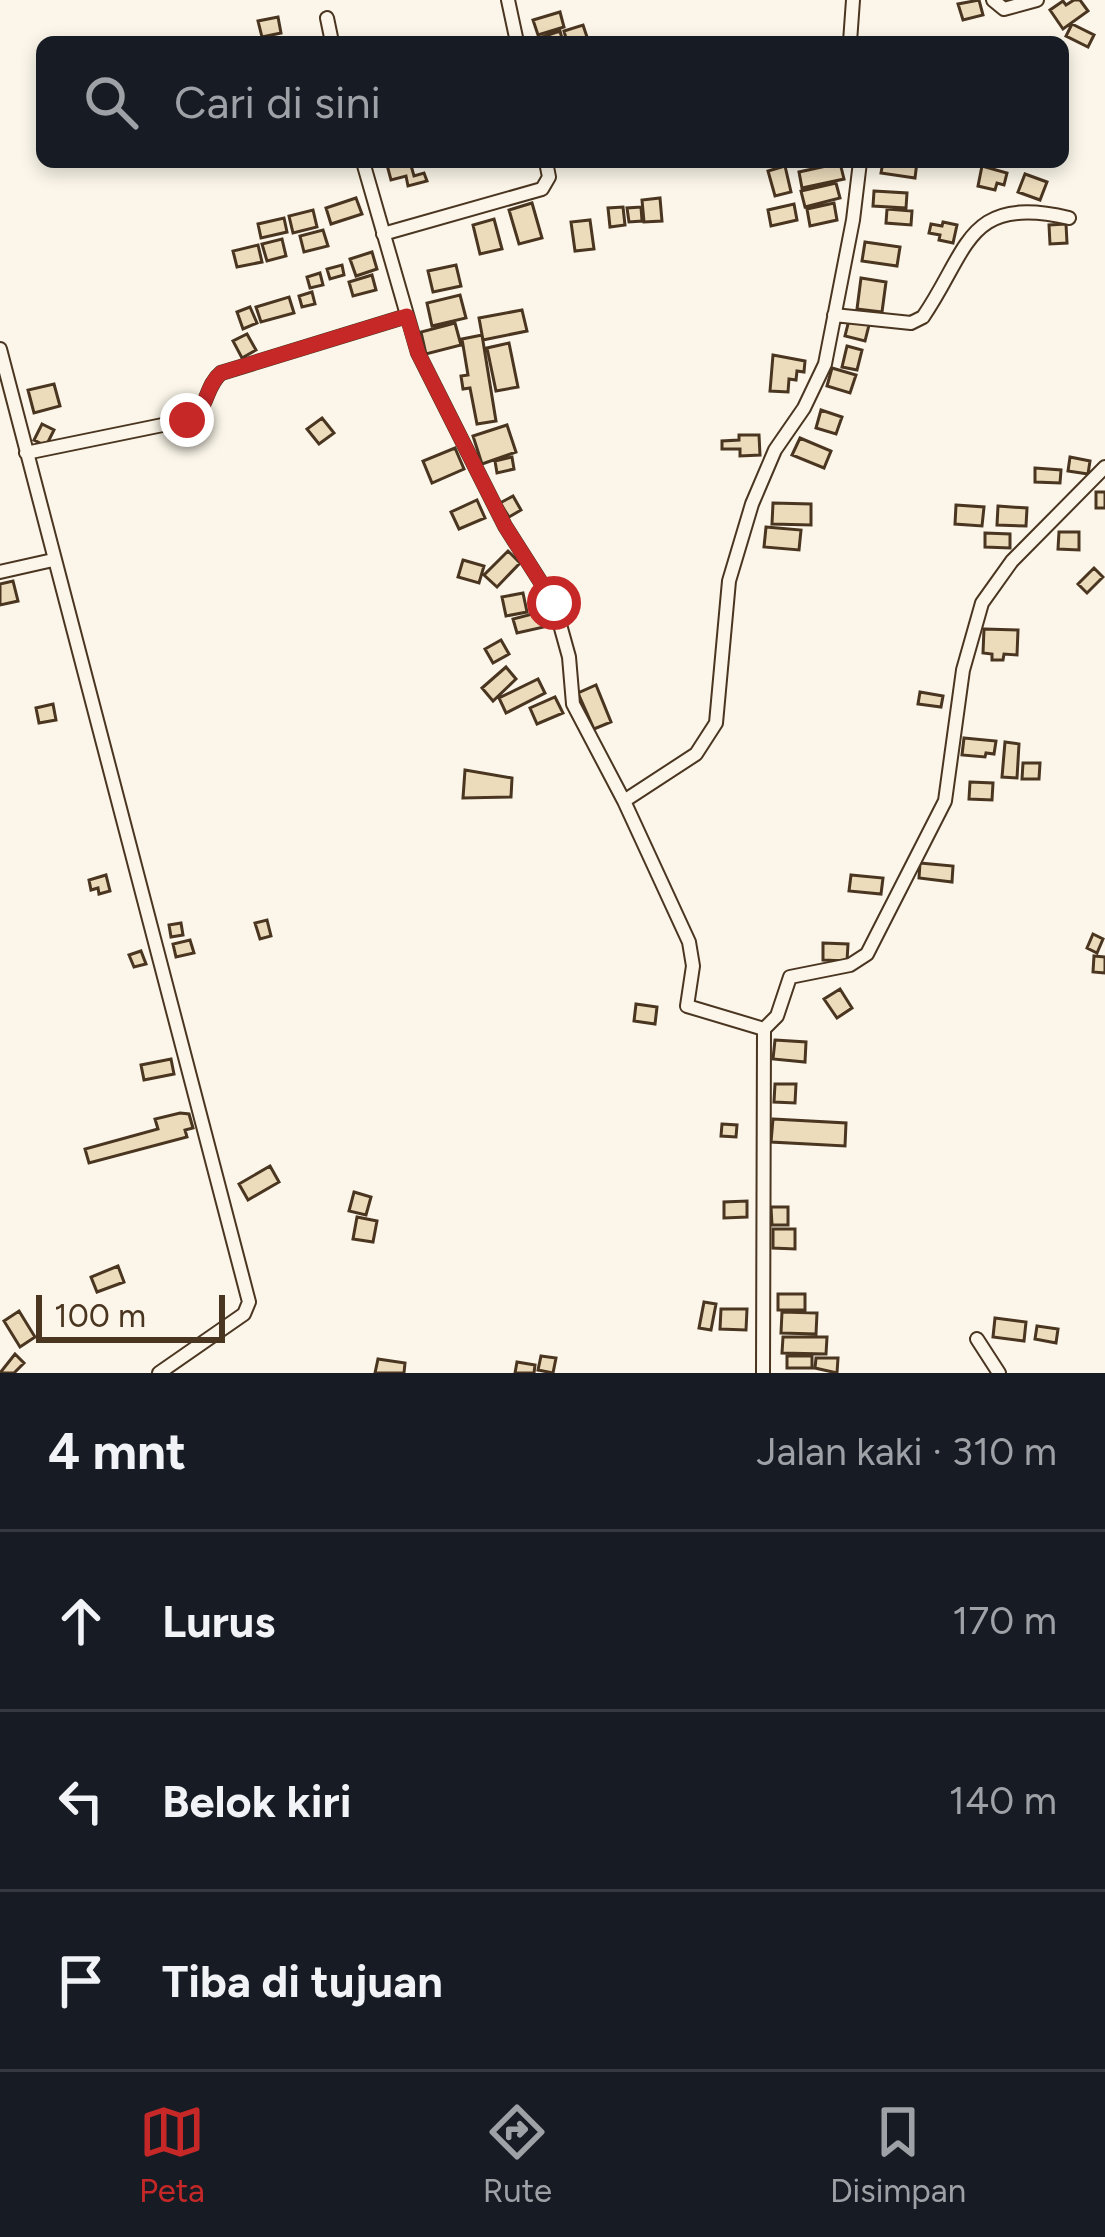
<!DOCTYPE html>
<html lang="id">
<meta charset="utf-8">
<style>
:root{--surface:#171b24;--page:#242831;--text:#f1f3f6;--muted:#9ea1a6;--line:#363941;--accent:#c62828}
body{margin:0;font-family:Figtree,sans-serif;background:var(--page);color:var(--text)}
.scale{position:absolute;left:36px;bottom:30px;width:189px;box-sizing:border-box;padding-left:12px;border:6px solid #4a3520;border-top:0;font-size:33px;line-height:42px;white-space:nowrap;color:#4a3520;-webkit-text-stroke:9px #fbf6e9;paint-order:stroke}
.stop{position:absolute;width:36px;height:36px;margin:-27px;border:9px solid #c62828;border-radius:50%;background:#fff}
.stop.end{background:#c62828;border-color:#fff;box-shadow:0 3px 12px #0008}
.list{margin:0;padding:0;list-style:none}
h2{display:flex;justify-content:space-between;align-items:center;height:156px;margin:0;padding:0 48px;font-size:51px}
h2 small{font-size:39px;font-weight:400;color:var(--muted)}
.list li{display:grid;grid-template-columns:78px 1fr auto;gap:36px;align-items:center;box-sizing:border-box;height:180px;padding:0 48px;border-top:3px solid var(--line)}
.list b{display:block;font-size:45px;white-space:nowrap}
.list em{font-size:39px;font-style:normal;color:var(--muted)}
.icon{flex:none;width:66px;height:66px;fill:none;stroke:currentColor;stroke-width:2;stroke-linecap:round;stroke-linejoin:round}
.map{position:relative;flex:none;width:1105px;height:1373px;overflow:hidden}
.search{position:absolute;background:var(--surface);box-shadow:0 6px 18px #0003;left:36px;right:36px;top:36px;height:132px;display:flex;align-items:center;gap:30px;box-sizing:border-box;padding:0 42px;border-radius:18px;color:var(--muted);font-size:45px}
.sheet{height:696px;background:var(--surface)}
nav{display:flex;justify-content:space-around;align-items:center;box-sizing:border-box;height:168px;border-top:3px solid var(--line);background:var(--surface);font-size:33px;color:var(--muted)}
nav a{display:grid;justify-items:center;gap:6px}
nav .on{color:var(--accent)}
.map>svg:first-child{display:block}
</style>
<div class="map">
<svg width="1105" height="1373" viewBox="0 0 1105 1373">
<rect width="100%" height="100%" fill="#fbf6e9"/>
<path fill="#ecdcbc" stroke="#4a3520" stroke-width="3" d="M 979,0 L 983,15 L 963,20 L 958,4 Z
M 1074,0 L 1080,0 L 1088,11 L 1063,29 L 1050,10 L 1063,1 L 1066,5 Z
M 560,12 L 564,27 L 538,35 L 533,20 Z
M 278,17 L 281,33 L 262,37 L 258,21 Z
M 1072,24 L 1094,35 L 1088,47 L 1066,36 Z
M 583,25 L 587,37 L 567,42 L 564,31 Z
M 560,31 L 563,42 L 533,42 L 533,40 Z
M 398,162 L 410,162 L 414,176 L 424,173 L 427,181 L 408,186 L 406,176 L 391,180 L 387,165 Z
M 883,162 L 917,162 L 915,178 L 881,173 Z
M 840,163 L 844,179 L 802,188 L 799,172 Z
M 785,166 L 791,192 L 775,196 L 768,171 Z
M 982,166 L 1007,173 L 1004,185 L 997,183 L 995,190 L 978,186 Z
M 1025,174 L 1047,182 L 1040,200 L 1018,192 Z
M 836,183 L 840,198 L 805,207 L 801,191 Z
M 874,191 L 907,193 L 906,208 L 873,206 Z
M 356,198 L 362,214 L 331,224 L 326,208 Z
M 660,198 L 662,221 L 644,222 L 642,200 Z
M 532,203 L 542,238 L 519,244 L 509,210 Z
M 834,203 L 837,220 L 810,226 L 807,209 Z
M 794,204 L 797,220 L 771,226 L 768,210 Z
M 623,207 L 625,225 L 610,227 L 608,208 Z
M 641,207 L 642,221 L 629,222 L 627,208 Z
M 887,209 L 912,211 L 911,225 L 886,223 Z
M 313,210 L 317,227 L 293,233 L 289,216 Z
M 284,218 L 287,232 L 261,238 L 258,224 Z
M 494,219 L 502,249 L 480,254 L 473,225 Z
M 590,220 L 594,249 L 575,251 L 571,222 Z
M 943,222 L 957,225 L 953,243 L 939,240 L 940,235 L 929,233 L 931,224 L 942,226 Z
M 1066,224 L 1067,243 L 1050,244 L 1049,225 Z
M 323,230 L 328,246 L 304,252 L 300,236 Z
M 282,239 L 286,256 L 267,261 L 262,244 Z
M 865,242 L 900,247 L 897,266 L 862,261 Z
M 258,245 L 262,262 L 237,267 L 233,251 Z
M 372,252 L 377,269 L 356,276 L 350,259 Z
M 342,265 L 344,275 L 330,279 L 327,269 Z
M 456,265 L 461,286 L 433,292 L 428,271 Z
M 320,273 L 323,285 L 310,288 L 307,277 Z
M 372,275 L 376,290 L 353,296 L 349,282 Z
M 861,278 L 886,282 L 882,312 L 857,309 Z
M 312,292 L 315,304 L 302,307 L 299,296 Z
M 460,295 L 466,318 L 432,326 L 427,303 Z
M 289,297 L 294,313 L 261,322 L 256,307 Z
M 250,307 L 257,323 L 243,329 L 237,312 Z
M 522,310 L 527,331 L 483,340 L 479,318 Z
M 849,320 L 869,325 L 865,341 L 845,336 Z
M 455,323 L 461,345 L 426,354 L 421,332 Z
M 247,334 L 256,350 L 242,358 L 233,341 Z
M 482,335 L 496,421 L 477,424 L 470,388 L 463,389 L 461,376 L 468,375 L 462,339 Z
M 509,343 L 518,387 L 496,391 L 487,348 Z
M 847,346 L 862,350 L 857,370 L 842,367 Z
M 773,355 L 805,361 L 804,372 L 797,371 L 796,380 L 789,379 L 788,392 L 770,391 Z
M 832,368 L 856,375 L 850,393 L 827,386 Z
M 54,384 L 60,406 L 34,413 L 28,390 Z
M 821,410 L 842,417 L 836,434 L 816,428 Z
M 322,418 L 334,433 L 319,444 L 307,429 Z
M 42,424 L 54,430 L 46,446 L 34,440 Z
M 507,425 L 516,452 L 482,464 L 473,436 Z
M 739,435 L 759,435 L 760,455 L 740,456 L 740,449 L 722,449 L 722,441 L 739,440 Z
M 800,438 L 831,451 L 824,468 L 792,455 Z
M 455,448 L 464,469 L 432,483 L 423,461 Z
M 512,457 L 514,469 L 497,473 L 495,461 Z
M 1070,457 L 1090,461 L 1088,474 L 1068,471 Z
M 1035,468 L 1061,470 L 1060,483 L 1035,482 Z
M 1096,492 L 1105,492 L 1105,508 L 1096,508 Z
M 513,496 L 521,510 L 509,517 L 500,503 Z
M 477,500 L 485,518 L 459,529 L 451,512 Z
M 773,503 L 811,504 L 811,525 L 772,524 Z
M 956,505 L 984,507 L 982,526 L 955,524 Z
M 998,506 L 1027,508 L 1026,526 L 997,525 Z
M 766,527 L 801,530 L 799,550 L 764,547 Z
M 1059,532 L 1079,532 L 1079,550 L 1058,549 Z
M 985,533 L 1010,534 L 1010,548 L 985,547 Z
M 508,551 L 520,563 L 497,587 L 484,575 Z
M 463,560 L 484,566 L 479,583 L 458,577 Z
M 1094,568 L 1103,577 L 1087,593 L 1078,584 Z
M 13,581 L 18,601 L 0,605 L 0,584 Z
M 523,593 L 527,612 L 506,616 L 502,597 Z
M 540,612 L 544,627 L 517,633 L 513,619 Z
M 984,629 L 1018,630 L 1017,655 L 1004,654 L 1003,660 L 992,660 L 992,654 L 983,653 Z
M 501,640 L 509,654 L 493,663 L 485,649 Z
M 506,667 L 516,679 L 493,701 L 482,688 Z
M 538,679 L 545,693 L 506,713 L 499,698 Z
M 596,685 L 611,722 L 594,729 L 578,693 Z
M 920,692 L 943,696 L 941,707 L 918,704 Z
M 555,697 L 563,713 L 537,724 L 530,708 Z
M 53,704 L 56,720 L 39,723 L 36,708 Z
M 964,738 L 996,741 L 994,754 L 986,753 L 985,757 L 962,755 Z
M 1005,742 L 1019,744 L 1017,778 L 1002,777 Z
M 1023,763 L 1040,763 L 1039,779 L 1022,779 Z
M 465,770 L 512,778 L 511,797 L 463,798 Z
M 970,782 L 993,783 L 992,800 L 969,799 Z
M 920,863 L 953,866 L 952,882 L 919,878 Z
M 106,875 L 110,891 L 99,894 L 98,888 L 91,890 L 89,880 Z
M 851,875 L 883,878 L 881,894 L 849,891 Z
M 267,920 L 271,936 L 260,939 L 255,923 Z
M 181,923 L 183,935 L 171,937 L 169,925 Z
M 1093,934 L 1103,939 L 1097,953 L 1087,948 Z
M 190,940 L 194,953 L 176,957 L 173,944 Z
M 823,943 L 848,944 L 847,961 L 823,960 Z
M 141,951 L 146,964 L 134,967 L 129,955 Z
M 1094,956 L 1105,957 L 1105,973 L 1093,972 Z
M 840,989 L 852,1008 L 837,1018 L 824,999 Z
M 636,1004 L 657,1007 L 655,1024 L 634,1021 Z
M 775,1040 L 806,1042 L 805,1062 L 773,1059 Z
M 171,1059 L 174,1074 L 144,1080 L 141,1065 Z
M 775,1084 L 796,1084 L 795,1103 L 774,1102 Z
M 180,1113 L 189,1114 L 193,1128 L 185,1130 L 187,1137 L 89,1163 L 85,1149 L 158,1129 L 155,1119 Z
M 773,1119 L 846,1123 L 845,1146 L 771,1142 Z
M 722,1124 L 737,1125 L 736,1137 L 721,1136 Z
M 270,1166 L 279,1182 L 248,1200 L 239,1184 Z
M 354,1192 L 371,1197 L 366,1215 L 349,1211 Z
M 747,1201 L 747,1217 L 724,1218 L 724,1202 Z
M 771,1207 L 788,1207 L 788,1225 L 772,1225 Z
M 357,1217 L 377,1221 L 373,1242 L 353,1239 Z
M 773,1229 L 795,1229 L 795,1249 L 773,1248 Z
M 118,1266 L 124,1282 L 97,1292 L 91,1277 Z
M 778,1294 L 805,1294 L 805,1310 L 778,1310 Z
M 704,1302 L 716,1304 L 711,1330 L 699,1328 Z
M 721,1309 L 747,1309 L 746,1330 L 720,1329 Z
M 19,1311 L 35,1337 L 20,1347 L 4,1321 Z
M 782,1312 L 817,1313 L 816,1334 L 781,1333 Z
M 995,1318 L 1026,1322 L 1024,1341 L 993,1337 Z
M 1037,1326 L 1058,1329 L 1056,1343 L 1035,1339 Z
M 783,1337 L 827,1337 L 826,1354 L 782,1353 Z
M 15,1354 L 24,1363 L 14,1373 L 0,1373 Z
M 541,1356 L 556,1358 L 553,1373 L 538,1370 Z
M 787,1356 L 812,1356 L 812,1368 L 787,1368 Z
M 816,1358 L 838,1358 L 837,1373 L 815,1368 Z
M 378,1359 L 405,1363 L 404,1373 L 375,1373 Z
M 517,1362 L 535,1365 L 534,1373 L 515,1373 Z"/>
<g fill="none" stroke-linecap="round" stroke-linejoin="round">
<g stroke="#4a3520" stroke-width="16">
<path id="street" d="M 508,0 L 517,42
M 993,0 L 1004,9 L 1037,0
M 327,18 L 332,42
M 850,42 L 853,0
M 363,162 L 418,353 L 505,526 L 554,603 L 569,657 L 573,704 L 624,801
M 383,234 L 542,189 L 549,177 L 546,162
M 834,315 L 911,323 L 923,317 C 969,250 966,194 1069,218
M 0,349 L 249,1302 L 244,1314 L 159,1373
M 26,453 L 187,420 C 209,411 204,387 221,373 L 407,316
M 0,572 L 53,560
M 764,1029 L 687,1006 L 693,966 L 689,942 L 624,801 L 696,754 L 716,723 L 729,581 L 752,504 L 775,450 L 804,408 L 825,364 L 853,220 L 860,162
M 977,1339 L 999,1373
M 763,1373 L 764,1029 L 777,1016 L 790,977 L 850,965 L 867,954 L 945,801 L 963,670 L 982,603 L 1012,561 L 1105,467"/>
</g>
<use href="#street" stroke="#fbf6e9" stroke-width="12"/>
</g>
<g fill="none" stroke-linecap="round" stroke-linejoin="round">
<path stroke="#c62828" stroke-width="15" d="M 187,420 C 209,411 204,387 221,373 L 407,316 L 418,353 L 505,526 L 554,603"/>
</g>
</svg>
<div class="scale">100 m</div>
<div class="stop" style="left:554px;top:603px"></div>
<div class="stop end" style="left:187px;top:420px"></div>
<div class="search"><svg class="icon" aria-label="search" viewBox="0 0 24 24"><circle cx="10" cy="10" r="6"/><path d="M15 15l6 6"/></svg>Cari di sini</div>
</div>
<section class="sheet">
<h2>4 mnt<small>Jalan kaki · 310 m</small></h2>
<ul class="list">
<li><svg class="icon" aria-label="ahead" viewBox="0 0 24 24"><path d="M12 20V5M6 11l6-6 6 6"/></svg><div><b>Lurus</b></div><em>170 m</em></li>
<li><svg class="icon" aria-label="left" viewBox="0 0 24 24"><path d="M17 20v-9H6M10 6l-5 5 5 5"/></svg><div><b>Belok kiri</b></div><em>140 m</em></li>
<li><svg class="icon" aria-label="arrive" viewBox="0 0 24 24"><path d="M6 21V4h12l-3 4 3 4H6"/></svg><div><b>Tiba di tujuan</b></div></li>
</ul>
</section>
<nav>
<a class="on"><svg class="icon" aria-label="map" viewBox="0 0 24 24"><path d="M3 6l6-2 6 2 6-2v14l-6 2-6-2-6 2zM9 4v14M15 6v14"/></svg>Peta</a>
<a><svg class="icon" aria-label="directions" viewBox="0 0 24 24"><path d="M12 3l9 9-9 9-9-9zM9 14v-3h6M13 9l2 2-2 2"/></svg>Rute</a>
<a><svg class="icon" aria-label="saved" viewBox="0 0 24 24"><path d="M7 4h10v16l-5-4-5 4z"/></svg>Disimpan</a>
</nav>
